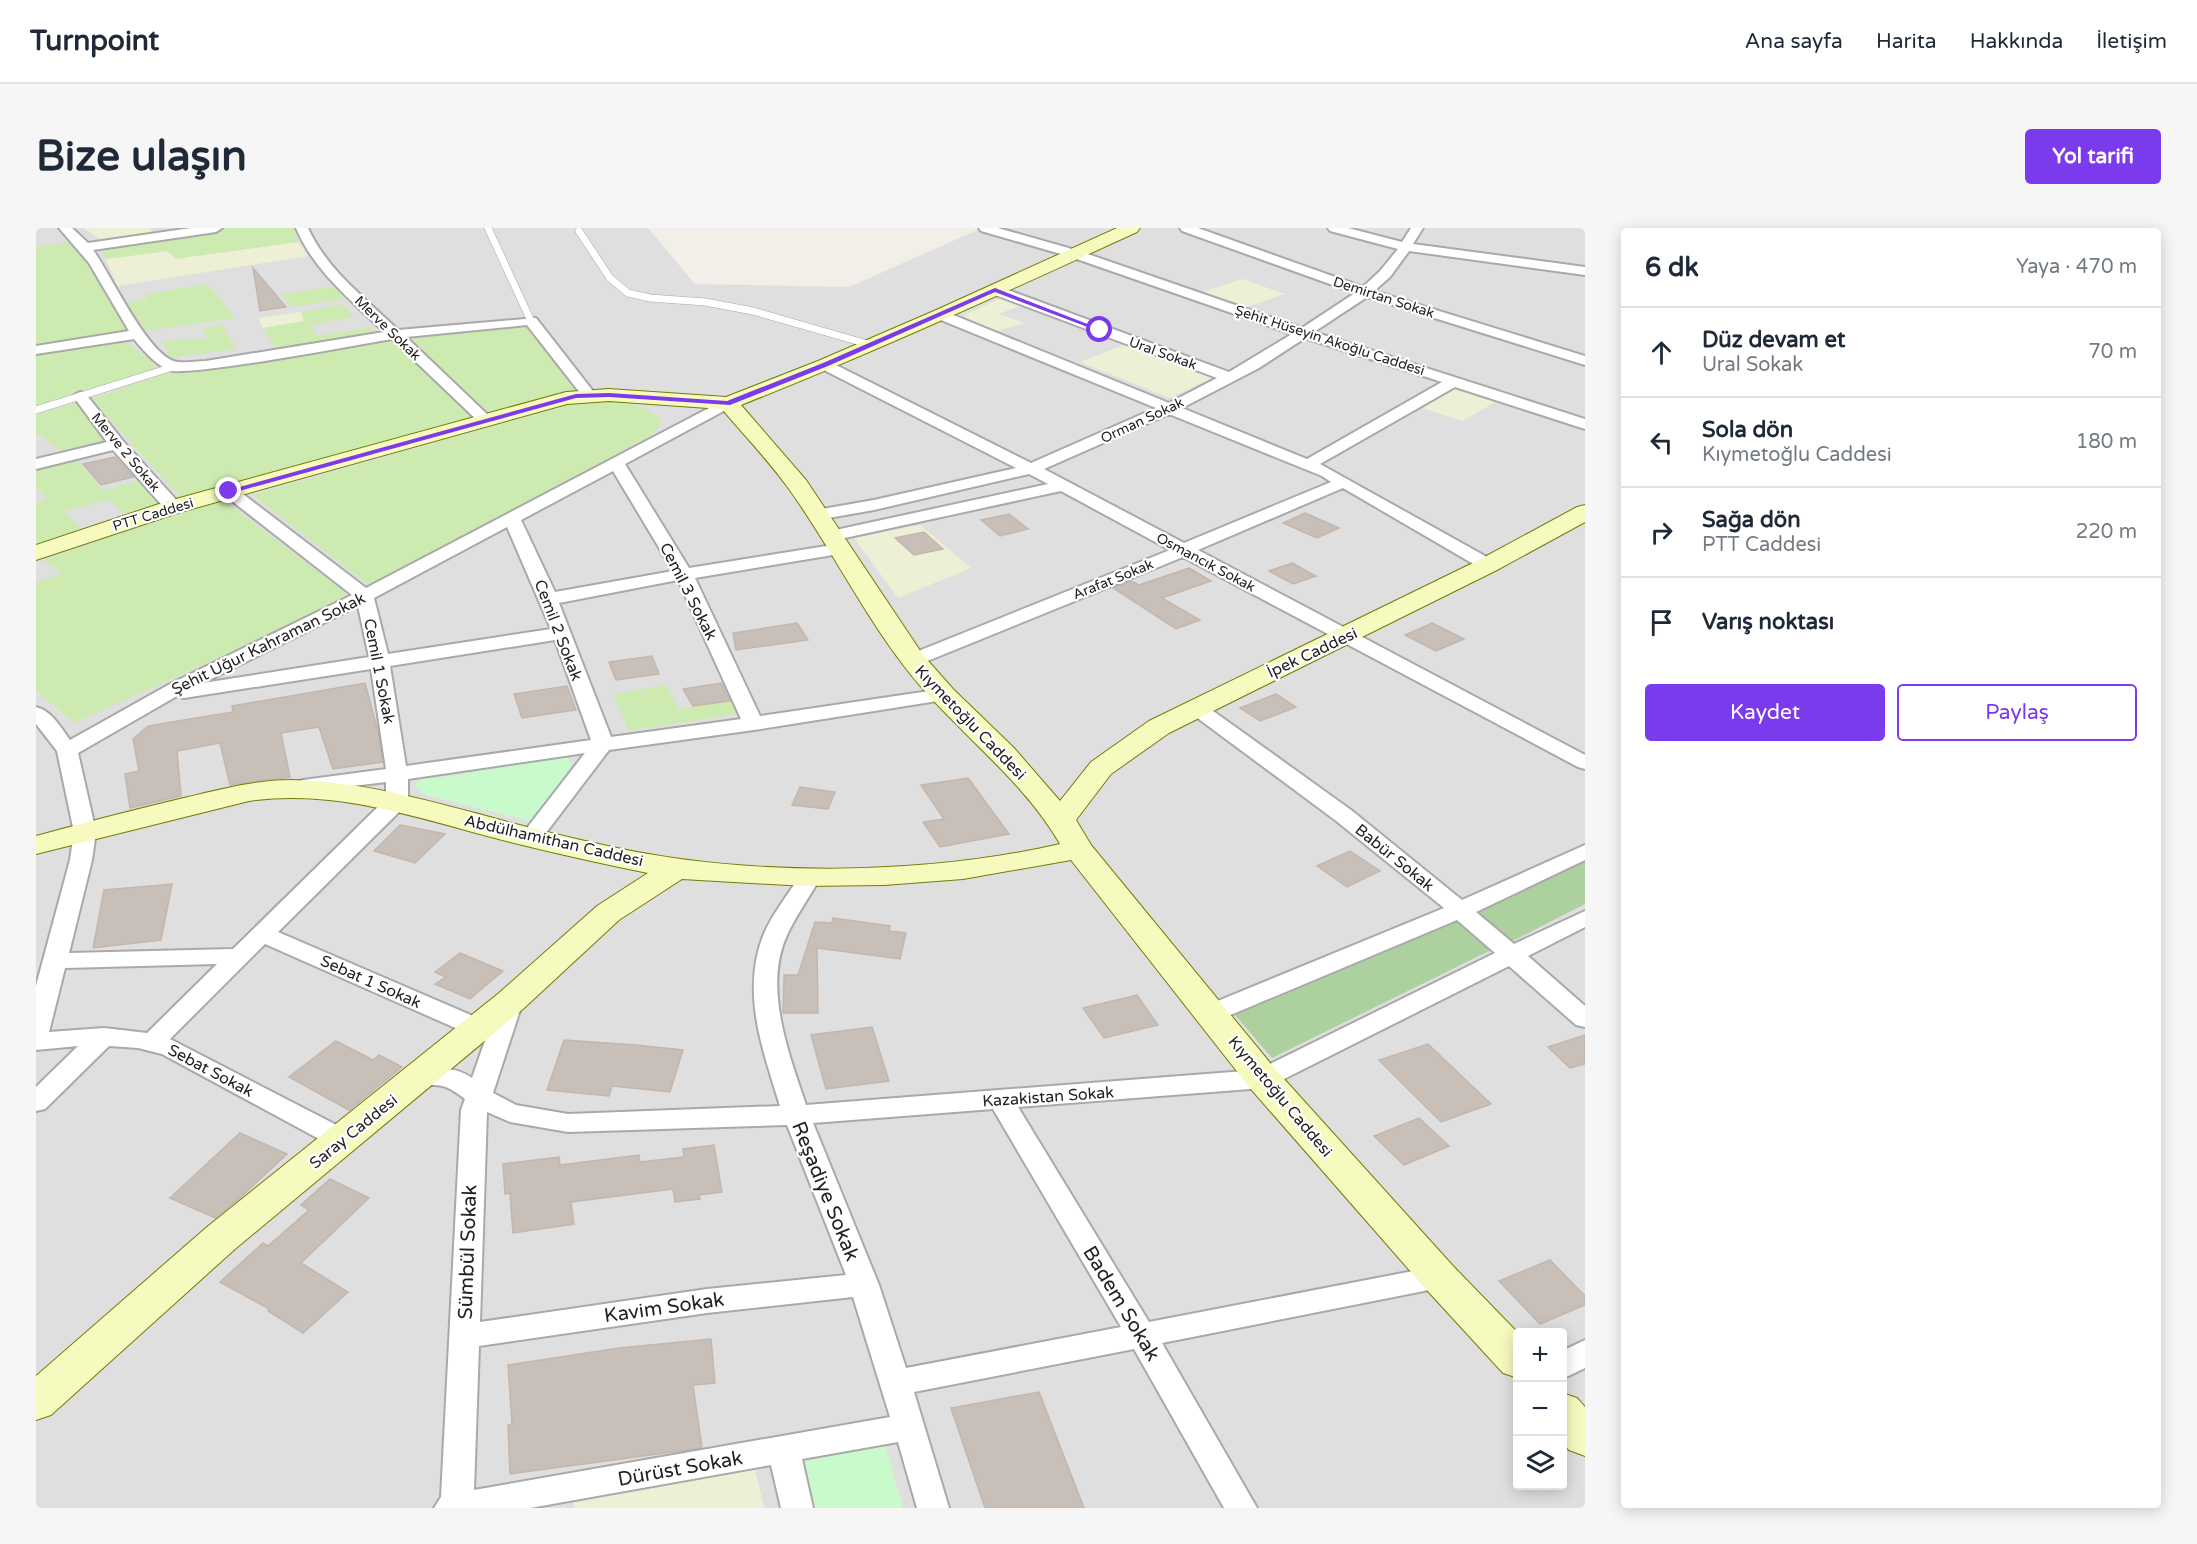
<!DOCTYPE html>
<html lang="tr">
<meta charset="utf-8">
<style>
:root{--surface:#fff;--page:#f6f6f7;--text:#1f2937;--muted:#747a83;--line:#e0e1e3;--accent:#7c3aed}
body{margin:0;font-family:"Varela Round",sans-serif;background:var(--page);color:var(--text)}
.controls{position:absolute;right:18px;bottom:18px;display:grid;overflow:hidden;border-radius:6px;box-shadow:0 3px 15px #0003}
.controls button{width:54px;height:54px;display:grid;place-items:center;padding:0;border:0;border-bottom:2px solid var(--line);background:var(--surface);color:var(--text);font:30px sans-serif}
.stop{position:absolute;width:18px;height:18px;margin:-14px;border:4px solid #7c3aed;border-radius:50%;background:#fff}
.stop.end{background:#7c3aed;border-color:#fff;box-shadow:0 2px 6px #0008}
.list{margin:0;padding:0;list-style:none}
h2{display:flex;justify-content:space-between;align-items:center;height:78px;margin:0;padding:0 24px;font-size:26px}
h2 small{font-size:20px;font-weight:400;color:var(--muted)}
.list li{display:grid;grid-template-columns:39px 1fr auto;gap:18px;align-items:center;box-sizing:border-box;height:90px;padding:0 24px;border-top:2px solid var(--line)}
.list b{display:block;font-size:22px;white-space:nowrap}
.list p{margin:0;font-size:20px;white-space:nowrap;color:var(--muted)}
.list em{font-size:20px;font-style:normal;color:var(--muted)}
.actions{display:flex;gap:12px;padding:18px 24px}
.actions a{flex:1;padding:14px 0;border:2px solid var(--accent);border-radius:6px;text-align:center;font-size:21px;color:var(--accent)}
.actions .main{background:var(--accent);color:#fff}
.icon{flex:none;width:33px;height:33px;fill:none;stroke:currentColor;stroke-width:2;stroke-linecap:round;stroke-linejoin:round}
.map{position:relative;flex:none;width:1549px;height:1280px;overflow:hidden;border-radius:6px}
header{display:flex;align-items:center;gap:36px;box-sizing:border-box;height:84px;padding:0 30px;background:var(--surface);border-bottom:2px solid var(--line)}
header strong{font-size:28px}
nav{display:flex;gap:33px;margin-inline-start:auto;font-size:21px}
.intro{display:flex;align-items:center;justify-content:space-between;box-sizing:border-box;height:144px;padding:0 36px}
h1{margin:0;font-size:42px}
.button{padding:15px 27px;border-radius:6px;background:var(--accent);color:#fff;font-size:21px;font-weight:700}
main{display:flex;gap:36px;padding:0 36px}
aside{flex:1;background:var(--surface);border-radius:6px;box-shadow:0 3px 15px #0003}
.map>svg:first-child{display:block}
</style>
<header>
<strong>Turnpoint</strong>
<nav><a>Ana sayfa</a><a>Harita</a><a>Hakkında</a><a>İletişim</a></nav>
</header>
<div class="intro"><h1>Bize ulaşın</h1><a class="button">Yol tarifi</a></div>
<main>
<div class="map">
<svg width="1549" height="1280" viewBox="0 0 1549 1280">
<rect width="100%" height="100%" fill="#f2efe9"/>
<path fill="#e0dfdf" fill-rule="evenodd" d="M 0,0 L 612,0 L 659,56 L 813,59 L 946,0 L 1549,0 L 1549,1280 L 0,1280 ZM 1482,1104 L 1526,1104 L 1526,1258 L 1482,1258 Z"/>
<path fill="#eef0d5" d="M 48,0 L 112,0 L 121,7 L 69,15 Z
M 262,14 L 272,28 L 81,58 L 70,31 L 132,23 L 140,30 Z
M 1206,51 L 1249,66 L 1210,79 L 1167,64 Z
M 967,69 L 988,77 L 962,86 L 989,95 L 959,103 L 929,89 L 933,85 Z
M 265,84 L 269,93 L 227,100 L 222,90 Z
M 1090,116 L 1173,147 L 1177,149 L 1134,170 L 1044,134 Z
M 1421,158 L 1465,171 L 1426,193 L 1386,180 Z
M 884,297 L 935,340 L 862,370 L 818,310 Z
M 718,1236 L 728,1280 L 538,1280 L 536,1267 Z"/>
<path fill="#cdebb0" d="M 190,0 L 258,0 L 262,14 L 140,31 L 131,23 L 70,31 L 63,19 Z
M 32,14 L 45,20 L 92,104 L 0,119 L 0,19 Z
M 172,56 L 199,90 L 110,103 L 91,75 L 112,71 L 108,66 Z
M 297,58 L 309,71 L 255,79 L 245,67 Z
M 307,76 L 318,89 L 275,97 L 281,108 L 334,99 L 343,106 L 241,122 L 227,100 L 268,93 L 265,84 Z
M 490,95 L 543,163 L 454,185 L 371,109 Z
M 186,97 L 200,121 L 136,130 L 125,114 L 150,110 L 152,113 L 172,110 L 166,100 Z
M 87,110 L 123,141 L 0,179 L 0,124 Z
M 352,110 L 438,185 L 434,191 L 146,271 L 55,171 L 130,145 Z
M 549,172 C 575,173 606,172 625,192 L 622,200 L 614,208 L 339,355 L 330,355 L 216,267 Z
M 41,174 L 78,213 L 28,226 L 6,208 L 0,209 L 0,187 Z
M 40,231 L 67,262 L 102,253 L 122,277 L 89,287 L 73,272 L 27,283 L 46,301 L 0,317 L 0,275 L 11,271 L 0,259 L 0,240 Z
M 186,271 L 308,363 L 310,372 L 38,495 L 0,462 L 0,354 L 26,346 L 6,332 Z
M 630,457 L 643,481 L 698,472 L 707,485 L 593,503 L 577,466 Z"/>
<path fill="#add19e" d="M 1549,631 L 1549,676 L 1475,714 L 1436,682 Z
M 1421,690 L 1457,721 L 1236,830 L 1199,787 Z"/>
<path fill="#c8facc" d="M 521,529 L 532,530 L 535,536 L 533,543 L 498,594 L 389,567 L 379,559 L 380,554 C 393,548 408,549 422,547 C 455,541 488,533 521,529 Z
M 849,1217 L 867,1280 L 776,1280 L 765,1234 Z"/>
<path fill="#c7bfb8" stroke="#c4b6ab" stroke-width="1.5" d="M 217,40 L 250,79 L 224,83 Z
M 79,229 L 97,249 L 65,257 L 47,236 Z
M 1269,285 L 1303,300 L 1281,310 L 1247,295 Z
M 973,286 L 992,301 L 964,308 L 945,292 Z
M 888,304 L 907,321 L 878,327 L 859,310 Z
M 1256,335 L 1280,348 L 1257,356 L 1233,343 Z
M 1153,340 L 1175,353 L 1126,370 L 1164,392 L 1140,401 L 1077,360 L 1095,353 L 1103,357 Z
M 761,395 L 772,412 L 700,422 L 697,405 Z
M 1396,395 L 1428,411 L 1400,423 L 1369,407 Z
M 616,428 L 623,446 L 580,452 L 573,434 Z
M 329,455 L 342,503 L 347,534 L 297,541 L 283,499 L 245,505 L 254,549 L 194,557 L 184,515 L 141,523 L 145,568 L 94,580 L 89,546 L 103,543 L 97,511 L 112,498 L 197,484 L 196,478 Z
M 685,455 L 694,473 L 657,478 L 647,461 Z
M 531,458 L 540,482 L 486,490 L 478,466 Z
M 1240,466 L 1260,479 L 1224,493 L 1204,480 Z
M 932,550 L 973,606 L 904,619 L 887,594 L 908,591 L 885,557 Z
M 764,559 L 799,564 L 792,581 L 756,577 Z
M 364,597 L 409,606 L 379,635 L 338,623 Z
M 1314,623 L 1344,643 L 1311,659 L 1281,638 Z
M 136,656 L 125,712 L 57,720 L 68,662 Z
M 797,690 L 854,698 L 853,703 L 870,705 L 864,731 L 781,720 L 782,785 L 747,785 L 748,747 L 762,747 L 779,694 L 796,695 Z
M 424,725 L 467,743 L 434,771 L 399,756 L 410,749 L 399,744 Z
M 1101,767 L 1122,797 L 1068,810 L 1047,780 Z
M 836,799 L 853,853 L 790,861 L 775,807 Z
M 1549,807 L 1549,836 L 1534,840 L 1512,819 Z
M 528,812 L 600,817 L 647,822 L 634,864 L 576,858 L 573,868 L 511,862 Z
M 300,813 L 337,832 L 343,827 L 366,839 L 313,882 L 253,849 Z
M 1392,816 L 1455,876 L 1405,894 L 1343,832 Z
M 1383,890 L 1413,918 L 1368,937 L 1338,908 Z
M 204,905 L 251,926 L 205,969 L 179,990 L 134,970 Z
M 678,917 L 686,964 L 663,967 L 664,971 L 639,974 L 637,961 L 535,974 L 538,996 L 477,1005 L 474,965 L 469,966 L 467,936 L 523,929 L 524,937 L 603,927 L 604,934 L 648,929 L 647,921 Z
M 294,951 L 333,970 L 265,1035 L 312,1064 L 267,1105 L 232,1083 L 233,1081 L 184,1054 L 227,1015 L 232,1018 L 273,982 L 265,977 Z
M 1514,1032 L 1549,1068 L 1549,1077 L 1504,1096 L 1463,1053 Z
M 675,1111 L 679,1155 L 657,1157 L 666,1220 L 474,1246 L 472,1197 L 476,1196 L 472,1137 L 583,1120 Z
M 1003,1164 L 1048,1280 L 949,1280 L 915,1180 Z"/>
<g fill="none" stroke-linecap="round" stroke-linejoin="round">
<g stroke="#a9a9a9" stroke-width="8">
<path id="lane" d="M 452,0 L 495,93
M 543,3 L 574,50 L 592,65 L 614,70 L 669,74 L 717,83 L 835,117
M 0,182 L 137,139"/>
</g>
<g stroke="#a9a9a9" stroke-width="4">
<path id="street" d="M 23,0 L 36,0 L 52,15 L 155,0 L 186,0 L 180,4 L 57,22 C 75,46 113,131 142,134 C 151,135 161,133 170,133 L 348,104 C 315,72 278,43 260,0 L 272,0 C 291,42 329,70 362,102 L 500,90 L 560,167 L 553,171 L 548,170 L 491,97 L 370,109 L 454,189 L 457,192 L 454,195 L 444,195 L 356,111 C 325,116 149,150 132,142 C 118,135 107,122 98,111 L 0,126 L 0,118 L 93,103 L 53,35 Z
M 943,0 L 962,0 L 1043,23 L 1266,100 L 1319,65 L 1146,3 L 1144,0 L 1162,0 L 1327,59 L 1344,43 L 1362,21 L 1294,3 L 1292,0 L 1312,0 L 1366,14 L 1375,0 L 1387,0 L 1377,16 L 1549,39 L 1549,47 L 1373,23 L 1354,49 L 1338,63 L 1549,128 L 1549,137 L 1331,69 L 1278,104 L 1549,191 L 1549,201 L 1419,159 L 1284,236 L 1458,333 L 1461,337 L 1458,341 L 1446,341 L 1307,260 L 1162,322 L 1549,527 L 1549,541 L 1542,539 L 1147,329 L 884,436 L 870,436 L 867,432 L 870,428 L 1134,322 L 1025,263 L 795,313 L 789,312 L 786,308 L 789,304 L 795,303 L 1012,256 L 993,246 L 838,282 L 781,292 L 775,291 L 773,287 L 775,283 L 838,272 L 980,240 L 784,140 L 782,137 L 784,134 L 794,134 L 995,235 L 1120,180 L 900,90 L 898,87 L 900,84 L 910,84 L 1133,175 L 1181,150 L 954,65 L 952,62 L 954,59 L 964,59 L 1193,144 L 1256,106 L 1035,29 L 945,3 ZM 1269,110 L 1406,154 L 1271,231 L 1146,180 L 1223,140 ZM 1133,186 L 1286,248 L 1295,254 L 1148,315 L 1008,241 Z
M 44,164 L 49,165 L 87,213 L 143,275 L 145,279 L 143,283 L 131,283 L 77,222 L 0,241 L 0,231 L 71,214 L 37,168 Z
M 692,170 L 700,175 L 697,178 L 589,236 L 653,340 L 803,316 L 809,317 L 812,321 L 809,325 L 659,350 L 724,488 L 907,461 L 914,463 L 917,467 L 914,471 L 718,502 L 573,522 L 503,614 L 495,616 L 487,614 L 484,609 L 549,525 L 372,551 L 372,573 L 369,578 L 242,704 L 451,794 L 454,799 L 466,767 L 475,765 L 484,767 L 487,773 L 457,865 L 480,877 L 532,886 L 744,878 C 727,822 705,766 727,708 C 735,688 751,668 763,649 L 766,644 L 774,642 L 782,644 L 785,649 C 774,668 761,686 752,705 C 726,758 753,826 770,877 L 1222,842 L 1459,725 L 1421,692 L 1185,791 L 1176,793 L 1167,791 L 1164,785 L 1167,779 L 1408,680 L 1299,592 L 1152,483 L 1149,479 L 1152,475 L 1166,475 L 1315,582 L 1426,672 L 1549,617 L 1549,632 L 1440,684 L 1478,716 L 1549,683 L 1549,699 L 1492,728 L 1549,778 L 1549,799 L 1540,797 L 1473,738 L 1236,857 L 1227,860 L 982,879 L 1113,1094 L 1403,1038 L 1413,1041 L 1418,1049 L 1413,1057 L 1403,1060 L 1126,1115 L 1221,1280 L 1188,1280 L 1098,1121 L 878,1164 L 913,1280 L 881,1280 L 862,1214 L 766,1231 L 777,1280 L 745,1280 L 735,1237 L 494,1280 L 398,1280 L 405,1269 L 425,882 L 429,871 C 418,863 411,857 397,857 C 388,857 382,860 373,857 L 369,851 L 373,845 C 393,839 418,837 436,850 L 452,804 L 442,808 L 433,806 L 229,716 L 134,811 L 314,904 L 318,911 L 314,918 L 305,921 L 296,918 L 126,826 L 102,820 L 73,818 L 9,881 L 0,883 L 0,859 L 42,818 L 0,822 L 0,758 L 34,632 L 38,604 L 21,523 L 0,496 L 0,479 C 16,483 25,500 34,512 L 134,456 L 316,367 L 187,266 L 185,263 L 187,260 L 199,260 L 330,360 ZM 577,243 L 637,343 L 519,364 L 485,292 ZM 471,299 L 515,401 L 352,426 L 338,370 ZM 642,352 L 705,491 L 575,509 L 523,375 ZM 322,378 L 333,429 L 167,455 ZM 519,412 L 555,512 L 370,538 L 354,438 ZM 335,441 L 350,541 L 267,552 L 260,554 L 256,558 L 260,562 L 267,564 L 350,554 L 350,571 L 197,721 L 33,725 L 56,632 L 60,604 L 42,525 L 141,468 L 148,470 ZM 181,736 L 111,805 L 68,800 L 13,804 L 29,740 ZM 957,881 L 1085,1099 L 870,1140 L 843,1057 L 777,895 ZM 451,884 L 474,894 L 532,904 L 751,897 L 810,1047 L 671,1061 L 444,1094 ZM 817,1069 L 854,1189 L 438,1262 L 443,1118 L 671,1085 Z
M 1549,1112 L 1549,1140 L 1526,1151 L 1526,1123 Z"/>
</g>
<g stroke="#707d05" stroke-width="2">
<path id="secondary" d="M 1081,0 L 1104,0 L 1101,4 C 970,64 839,124 705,177 L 770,252 L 887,427 L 917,461 L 978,520 L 1024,573 L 1055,534 L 1113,493 L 1443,332 L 1541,279 L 1549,277 L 1549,294 L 1461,342 L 1133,505 L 1075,546 L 1040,592 L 1055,617 L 1240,842 L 1417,1038 L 1482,1105 L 1482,1150 L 1467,1145 L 1389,1060 L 1214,860 L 1035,632 L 927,651 L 848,657 L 769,658 L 646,651 L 583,692 L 487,781 L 199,1021 L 15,1187 L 0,1192 L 0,1148 L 171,999 L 463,765 L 561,678 L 612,645 C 558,634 504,622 451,608 C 374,587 295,561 213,573 L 0,626 L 0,608 C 51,594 101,581 152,569 C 186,561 220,552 255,552 C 322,553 386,571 450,588 C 490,599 531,609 572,618 C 710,649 885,648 1024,616 C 984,547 916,501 868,438 C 825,382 794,318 753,261 C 733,233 708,207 686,181 L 573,173 L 531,176 L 145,284 L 0,332 L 0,317 L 129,274 L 530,164 L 573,161 L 690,169 L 782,133 L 898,83 Z
M 1526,1165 L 1541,1170 L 1549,1179 L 1549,1228 L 1533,1222 L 1526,1214 Z"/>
</g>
<use href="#lane" stroke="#fff" stroke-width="7"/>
<use href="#street" fill="#fff" fill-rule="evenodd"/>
<use href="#secondary" fill="#f7fabf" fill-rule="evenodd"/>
</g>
<path fill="#7c3aed" d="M 959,60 L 1067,102 L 1062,103 L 959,64 L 792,138 L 694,177 L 573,169 L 540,170 L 196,265 L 189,263 L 540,166 L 573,165 L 691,173 L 787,135 Z"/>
<g text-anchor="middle" stroke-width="4.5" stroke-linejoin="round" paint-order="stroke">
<g font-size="14" fill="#222" stroke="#fff">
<text transform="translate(1348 69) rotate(18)" y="5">Demirtan Sokak</text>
<text transform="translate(352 100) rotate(44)" y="5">Merve Sokak</text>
<text transform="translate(1294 112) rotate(18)" y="5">Şehit Hüseyin Akoğlu Caddesi</text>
<text transform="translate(1127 125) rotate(20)" y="5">Ural Sokak</text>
<text transform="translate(1106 192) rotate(-25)" y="5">Orman Sokak</text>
<text transform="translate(90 224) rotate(50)" y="5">Merve 2 Sokak</text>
<text transform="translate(117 286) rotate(-17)" y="5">PTT Caddesi</text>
<text transform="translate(1170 334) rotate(28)" y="5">Osmancık Sokak</text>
<text transform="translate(1077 351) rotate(-22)" y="5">Arafat Sokak</text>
</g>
<g font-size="16" fill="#222" stroke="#fff">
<text transform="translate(653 363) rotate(63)" y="6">Cemil 3 Sokak</text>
<text transform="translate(523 402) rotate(69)" y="6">Cemil 2 Sokak</text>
<text transform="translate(232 415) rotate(-26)" y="6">Şehit Uğur Kahraman Sokak</text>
<text transform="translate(1276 424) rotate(-25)" y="6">İpek Caddesi</text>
<text transform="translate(344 443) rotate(79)" y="6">Cemil 1 Sokak</text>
<text transform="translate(935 494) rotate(46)" y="6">Kıymetoğlu Caddesi</text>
<text transform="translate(518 612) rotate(13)" y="6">Abdülhamithan Caddesi</text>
<text transform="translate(1359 629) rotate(39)" y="6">Babür Sokak</text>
<text transform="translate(335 753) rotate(24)" y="6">Sebat 1 Sokak</text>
<text transform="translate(175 842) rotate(28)" y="6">Sebat Sokak</text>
<text transform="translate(1012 868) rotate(-4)" y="6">Kazakistan Sokak</text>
<text transform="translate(1245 868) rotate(50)" y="6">Kıymetoğlu Caddesi</text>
<text transform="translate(317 903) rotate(-39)" y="6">Saray Caddesi</text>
</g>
<g font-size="20" fill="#222" stroke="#fff">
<text transform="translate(790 963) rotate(68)" y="7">Reşadiye Sokak</text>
<text transform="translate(431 1024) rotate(-88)" y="7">Sümbül Sokak</text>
<text transform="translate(1086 1075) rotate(59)" y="7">Badem Sokak</text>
<text transform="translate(628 1079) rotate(-8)" y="7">Kavim Sokak</text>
<text transform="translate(644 1240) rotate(-10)" y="7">Dürüst Sokak</text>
</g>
</g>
</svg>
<div class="controls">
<button>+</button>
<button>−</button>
<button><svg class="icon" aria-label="layers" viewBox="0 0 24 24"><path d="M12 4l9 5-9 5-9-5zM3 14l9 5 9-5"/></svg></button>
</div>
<div class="stop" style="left:1064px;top:102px"></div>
<div class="stop end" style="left:193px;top:263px"></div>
</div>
<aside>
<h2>6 dk<small>Yaya · 470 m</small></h2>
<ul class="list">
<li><svg class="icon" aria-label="ahead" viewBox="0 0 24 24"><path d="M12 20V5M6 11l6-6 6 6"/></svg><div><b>Düz devam et</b><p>Ural Sokak</p></div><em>70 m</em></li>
<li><svg class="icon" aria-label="left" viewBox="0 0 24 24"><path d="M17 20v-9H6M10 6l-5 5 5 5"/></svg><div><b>Sola dön</b><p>Kıymetoğlu Caddesi</p></div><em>180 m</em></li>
<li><svg class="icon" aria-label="right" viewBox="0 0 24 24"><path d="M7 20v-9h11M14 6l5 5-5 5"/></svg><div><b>Sağa dön</b><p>PTT Caddesi</p></div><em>220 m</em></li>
<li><svg class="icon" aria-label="arrive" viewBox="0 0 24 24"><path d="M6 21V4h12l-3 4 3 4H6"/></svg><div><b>Varış noktası</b></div></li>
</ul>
<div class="actions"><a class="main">Kaydet</a><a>Paylaş</a></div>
</aside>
</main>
